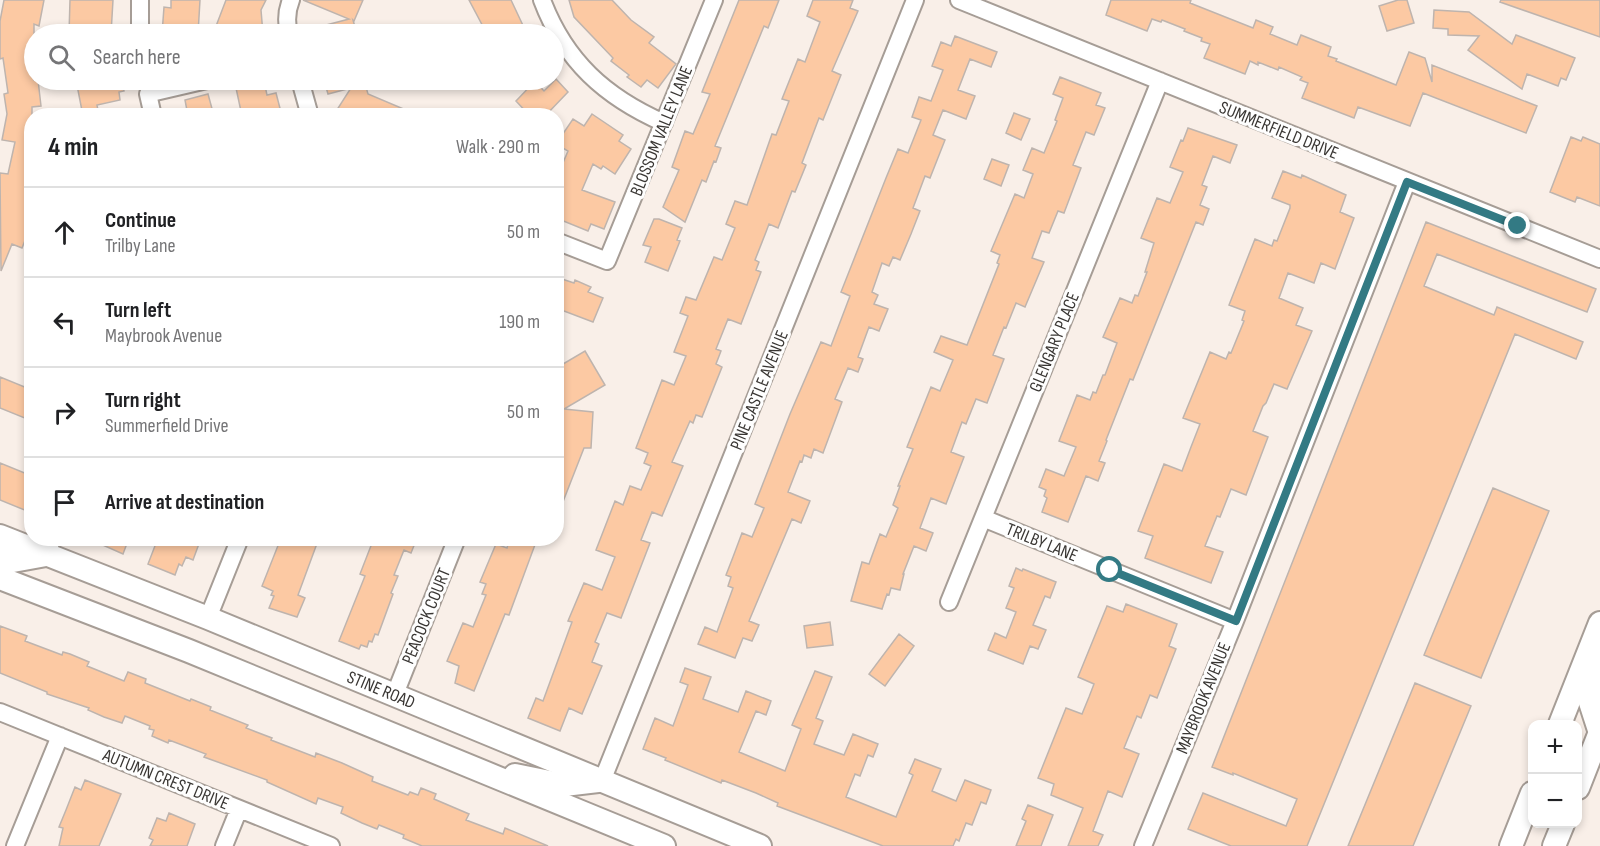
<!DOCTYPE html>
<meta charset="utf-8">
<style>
:root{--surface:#fff;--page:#f2f2f2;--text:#202124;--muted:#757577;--line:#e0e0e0}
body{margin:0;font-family:"Sofia Sans Condensed",sans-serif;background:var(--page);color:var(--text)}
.controls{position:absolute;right:18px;bottom:18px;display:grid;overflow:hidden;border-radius:12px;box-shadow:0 3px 9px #0003}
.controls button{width:54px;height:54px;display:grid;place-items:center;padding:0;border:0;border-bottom:2px solid var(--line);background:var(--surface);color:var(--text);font:30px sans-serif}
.stop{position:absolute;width:18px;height:18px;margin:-14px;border:4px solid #337a84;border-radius:50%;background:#fff}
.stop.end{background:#337a84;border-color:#fff;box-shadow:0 2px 6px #0008}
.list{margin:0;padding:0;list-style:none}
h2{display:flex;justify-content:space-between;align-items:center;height:78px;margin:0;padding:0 24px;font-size:26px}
h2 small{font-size:20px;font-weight:400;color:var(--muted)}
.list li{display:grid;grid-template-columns:39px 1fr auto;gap:18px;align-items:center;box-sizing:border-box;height:90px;padding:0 24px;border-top:2px solid var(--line)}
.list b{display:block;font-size:22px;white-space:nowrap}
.list p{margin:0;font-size:20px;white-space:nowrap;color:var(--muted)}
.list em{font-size:20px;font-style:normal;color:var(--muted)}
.icon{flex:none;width:33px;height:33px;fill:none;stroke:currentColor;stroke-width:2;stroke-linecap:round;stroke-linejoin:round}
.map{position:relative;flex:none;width:1600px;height:846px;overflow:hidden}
.search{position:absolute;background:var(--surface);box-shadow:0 3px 9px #0003;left:24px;top:24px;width:540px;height:66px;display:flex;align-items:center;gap:15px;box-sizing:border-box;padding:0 21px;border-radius:33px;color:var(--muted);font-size:22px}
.panel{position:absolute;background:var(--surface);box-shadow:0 3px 9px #0003;left:24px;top:108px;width:540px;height:438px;border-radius:24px}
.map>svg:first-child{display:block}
</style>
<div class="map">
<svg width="1600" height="846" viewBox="0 0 1600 846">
<rect width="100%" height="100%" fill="#f9efe8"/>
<path fill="#fcc9a3" stroke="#beb4ae" stroke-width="1.5" d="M 4,0 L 44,0 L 39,26 L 34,24 L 34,80 L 38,80 L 41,106 L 32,107 L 32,223 L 22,248 L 12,244 L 1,271 L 0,173 L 8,174 L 15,142 L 2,140 L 7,114 L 4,94 L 8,93 L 3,58 L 0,59 L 0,21 Z
M 70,0 L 113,0 L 111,34 L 69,34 Z
M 171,0 L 200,0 L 198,34 L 162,34 L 164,7 L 171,8 Z
M 226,0 L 266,0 L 261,10 L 263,34 L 213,34 Z
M 303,0 L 363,0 L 354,21 L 353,20 L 357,34 L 308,34 L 307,30 L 349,19 Z
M 469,0 L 511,0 L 527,34 L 487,34 Z
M 569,0 L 612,0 L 631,20 L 654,37 L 649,43 L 676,64 L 658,88 L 647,80 L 641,87 L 627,77 L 629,75 L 611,61 L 613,58 L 574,17 Z
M 739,0 L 779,0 L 768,28 L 764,26 L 715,146 L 721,148 L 716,162 L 714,161 L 706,182 L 702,180 L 685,222 L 663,207 L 679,170 L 672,167 L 685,131 L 693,134 L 710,94 L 702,92 Z
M 813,0 L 853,0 L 850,8 L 858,11 L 832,71 L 841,75 L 823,120 L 819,118 L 802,163 L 806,165 L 795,192 L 792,191 L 778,228 L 769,224 L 766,232 L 755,260 L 759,262 L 756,270 L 761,272 L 741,324 L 728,319 L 716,349 L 721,351 L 716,364 L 722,367 L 702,417 L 696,415 L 693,423 L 690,421 L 672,462 L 683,466 L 662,516 L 652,512 L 641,540 L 650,543 L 621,618 L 607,613 L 595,642 L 599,644 L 592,662 L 602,666 L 582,714 L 569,708 L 560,731 L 528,718 L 536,698 L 543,701 L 572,622 L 568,621 L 584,583 L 602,590 L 615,557 L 596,550 L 615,501 L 623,505 L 630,486 L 641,490 L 651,466 L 644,463 L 648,453 L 636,448 L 662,380 L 674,385 L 686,356 L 674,352 L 688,316 L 680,313 L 686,297 L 696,300 L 714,257 L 722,260 L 735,228 L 726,224 L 735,201 L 747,205 L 772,134 L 776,135 L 789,101 L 782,99 L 798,59 L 805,62 L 820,22 L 807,16 Z
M 1111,0 L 1191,0 L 1190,3 L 1253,28 L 1256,20 L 1273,27 L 1270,34 L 1297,45 L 1301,35 L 1331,47 L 1328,56 L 1337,59 L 1336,61 L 1396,85 L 1409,52 L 1425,58 L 1432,82 L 1432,65 L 1537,106 L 1526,133 L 1423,93 L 1410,126 L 1358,107 L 1354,118 L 1302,98 L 1308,83 L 1300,80 L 1302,77 L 1279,67 L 1278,70 L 1258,62 L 1258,65 L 1250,61 L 1245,74 L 1204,58 L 1210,44 L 1201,41 L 1202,38 L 1184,31 L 1185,29 L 1162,20 L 1161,22 L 1152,19 L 1147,31 L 1106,15 Z
M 1398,0 L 1407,0 L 1414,23 L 1387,31 L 1379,6 Z
M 1501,0 L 1600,0 L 1600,37 L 1500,2 Z
M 1434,10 L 1469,12 L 1512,44 L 1516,35 L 1575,58 L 1566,80 L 1561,78 L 1558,86 L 1527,74 L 1522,89 L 1468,50 L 1479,36 L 1448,35 L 1448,29 L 1433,28 Z
M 955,36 L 997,52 L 991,67 L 970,59 L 958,90 L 975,96 L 966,119 L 943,110 L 933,135 L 945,140 L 930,178 L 925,176 L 913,208 L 920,211 L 911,234 L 900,260 L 893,257 L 889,266 L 882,263 L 872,292 L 878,295 L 874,304 L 888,309 L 879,331 L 869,327 L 858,357 L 863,359 L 858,372 L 848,368 L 835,399 L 842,402 L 823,453 L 814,449 L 811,458 L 804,455 L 802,462 L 800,461 L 788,492 L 810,501 L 801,523 L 792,519 L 749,621 L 759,625 L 752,641 L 743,638 L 735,658 L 698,644 L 705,627 L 717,632 L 733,588 L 728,586 L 731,577 L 726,575 L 733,557 L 742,533 L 752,537 L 764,508 L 755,504 L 790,414 L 821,342 L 831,346 L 850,296 L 841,292 L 886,178 L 898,149 L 908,153 L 921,120 L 912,117 L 919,97 L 931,101 L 943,70 L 932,66 L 941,42 L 951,46 Z
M 1060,77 L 1101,93 L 1096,105 L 1105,108 L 1094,135 L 1086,132 L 1073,165 L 1081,168 L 1064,213 L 1058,211 L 1049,233 L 1042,231 L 1032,258 L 1044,262 L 1025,307 L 1016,303 L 1006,328 L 1004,327 L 993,355 L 1004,359 L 987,403 L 976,399 L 966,424 L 962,422 L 951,452 L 964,457 L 946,504 L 931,498 L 920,528 L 933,533 L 926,551 L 914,546 L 903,574 L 904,574 L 900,590 L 891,588 L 889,595 L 887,594 L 882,609 L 851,601 L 862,562 L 869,564 L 880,534 L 886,537 L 898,508 L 893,505 L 900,486 L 898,486 L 913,449 L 907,447 L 931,387 L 940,391 L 953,360 L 934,352 L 941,336 L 967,345 L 999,264 L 997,263 L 1000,255 L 991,251 L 1015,194 L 1024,198 L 1033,174 L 1023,170 L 1032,148 L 1044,153 L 1057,121 L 1055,120 L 1063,98 L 1053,94 Z
M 556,79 L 568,92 L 545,116 L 530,116 L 516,101 L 535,81 L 544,91 Z
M 76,80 L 121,80 L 124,91 L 119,92 L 120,100 L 97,105 L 99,116 L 83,116 Z
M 324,80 L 364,80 L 368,94 L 420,116 L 333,116 L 351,88 L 328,94 Z
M 264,81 L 267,95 L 276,93 L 282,116 L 242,116 L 236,88 Z
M 208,94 L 214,116 L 188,116 L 185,100 Z
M 1014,113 L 1030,119 L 1021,140 L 1006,133 Z
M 592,114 L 623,135 L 619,141 L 631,149 L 615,174 L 603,166 L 601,169 L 593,164 L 582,190 L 615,202 L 604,229 L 591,224 L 588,231 L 556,218 L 556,179 L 568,151 L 556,144 L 573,119 L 584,126 Z
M 1188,128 L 1237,145 L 1230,163 L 1213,156 L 1202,185 L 1207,187 L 1200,205 L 1209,209 L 1203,225 L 1196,222 L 1133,380 L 1130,379 L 1106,440 L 1107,441 L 1099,461 L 1105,463 L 1098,481 L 1086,476 L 1068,522 L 1042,512 L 1047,498 L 1044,496 L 1046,490 L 1039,487 L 1046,469 L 1064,476 L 1076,447 L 1059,441 L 1077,395 L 1090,400 L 1093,392 L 1096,393 L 1103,375 L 1105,375 L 1117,343 L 1103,337 L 1120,298 L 1132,303 L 1135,295 L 1138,296 L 1147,272 L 1145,272 L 1154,243 L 1141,238 L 1157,198 L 1170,203 L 1183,172 L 1170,167 L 1181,140 L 1183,141 Z
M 1571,137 L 1581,141 L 1583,137 L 1600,144 L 1600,206 L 1577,197 L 1575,202 L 1550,192 Z
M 992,159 L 1009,165 L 1001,186 L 984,179 Z
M 1283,171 L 1301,178 L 1302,175 L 1346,195 L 1340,212 L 1354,218 L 1335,269 L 1321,263 L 1314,283 L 1288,273 L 1279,298 L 1303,308 L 1296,325 L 1312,331 L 1287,389 L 1274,384 L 1266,403 L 1263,406 L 1253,431 L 1268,437 L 1246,495 L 1231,489 L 1220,517 L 1217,516 L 1205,546 L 1223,552 L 1211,583 L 1145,558 L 1153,536 L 1138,531 L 1164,464 L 1182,471 L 1191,447 L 1200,424 L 1183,418 L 1210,352 L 1226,359 L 1229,352 L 1231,353 L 1244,321 L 1242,320 L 1245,311 L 1229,305 L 1255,239 L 1272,246 L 1274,240 L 1277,241 L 1290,208 L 1290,205 L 1272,198 Z
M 654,219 L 659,219 L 682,228 L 677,240 L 680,241 L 668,271 L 645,262 L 651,247 L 643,245 Z
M 1426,222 L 1596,289 L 1587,312 L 1437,254 L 1424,286 L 1494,315 L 1497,307 L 1583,342 L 1576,359 L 1515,334 L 1307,846 L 1231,846 L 1188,829 L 1203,793 L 1286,826 L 1297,799 L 1233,773 L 1233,775 L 1212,767 Z
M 556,277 L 574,283 L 575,280 L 591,287 L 588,292 L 603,298 L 593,322 L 556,308 Z
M 585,351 L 605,385 L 564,409 L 593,412 L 591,448 L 584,448 L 557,517 L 556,456 L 563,364 Z
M 0,377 L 32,390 L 32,421 L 0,408 Z
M 0,463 L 32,476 L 32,513 L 0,500 Z
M 1493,488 L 1549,511 L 1481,678 L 1424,655 Z
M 87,538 L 129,538 L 123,554 Z
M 158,538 L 192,538 L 200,541 L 193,560 L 186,557 L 182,566 L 179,564 L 175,575 L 148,564 Z
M 281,538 L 319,538 L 298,595 L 305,598 L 297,617 L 269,608 L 274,596 L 271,595 L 273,591 L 262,586 Z
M 374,538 L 417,538 L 411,553 L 404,550 L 394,575 L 398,576 L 391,593 L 393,594 L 378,635 L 375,634 L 372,642 L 369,641 L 367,647 L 361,645 L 359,649 L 339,641 L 365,576 L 360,574 Z
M 514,538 L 526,538 L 536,542 L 509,615 L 505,614 L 474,691 L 455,683 L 459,666 L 447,661 L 463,623 L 473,627 L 486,595 L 482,594 L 486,584 L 480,582 L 496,544 L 507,548 L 508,544 L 511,545 Z
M 1016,568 L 1022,571 L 1023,569 L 1056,582 L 1050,598 L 1045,596 L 1033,625 L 1046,630 L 1038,649 L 1030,646 L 1023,664 L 988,650 L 995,633 L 1006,638 L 1016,612 L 1006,608 L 1014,588 L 1009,586 Z
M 1126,604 L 1177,624 L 1169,646 L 1176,649 L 1157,698 L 1150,695 L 1141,718 L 1137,716 L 1124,748 L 1139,754 L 1122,797 L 1108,791 L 1093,831 L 1103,835 L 1098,846 L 1068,846 L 1083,808 L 1051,795 L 1054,784 L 1038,778 L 1066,708 L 1082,714 L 1089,697 L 1094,684 L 1078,677 L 1107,606 L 1123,612 Z
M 830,622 L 833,645 L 807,648 L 804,626 Z
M 0,626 L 27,636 L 25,641 L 62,655 L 63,652 L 70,654 L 89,662 L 87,666 L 124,681 L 128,672 L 146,679 L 145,683 L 190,701 L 191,699 L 211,707 L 210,710 L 248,725 L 246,728 L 272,738 L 271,740 L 315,757 L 316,753 L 342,763 L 373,777 L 372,781 L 408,795 L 410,792 L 418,795 L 421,788 L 436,794 L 434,799 L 469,814 L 466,820 L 503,834 L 505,828 L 548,846 L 422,846 L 403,838 L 404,835 L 379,825 L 377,829 L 362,823 L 341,813 L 343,807 L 318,798 L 316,804 L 267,782 L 267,780 L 204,757 L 206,754 L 169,740 L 168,743 L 152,736 L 154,730 L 149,729 L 150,726 L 125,716 L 122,723 L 104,717 L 88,710 L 89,708 L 47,694 L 47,692 L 0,673 Z
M 899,634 L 914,646 L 885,686 L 869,674 Z
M 685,668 L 711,677 L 703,699 L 738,712 L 746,691 L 771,701 L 766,715 L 756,711 L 739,752 L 785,771 L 801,729 L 792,725 L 815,671 L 832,677 L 816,718 L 823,721 L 814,744 L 844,755 L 853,734 L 878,744 L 873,757 L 868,755 L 860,776 L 855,774 L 846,797 L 896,817 L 913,775 L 909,773 L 915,759 L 941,769 L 932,791 L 956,801 L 965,780 L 991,790 L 986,804 L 981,802 L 972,825 L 966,823 L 959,841 L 956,839 L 953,846 L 883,846 L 777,806 L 778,803 L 756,793 L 722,780 L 721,783 L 665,760 L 666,758 L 643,749 L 655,718 L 673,726 L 688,685 L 680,682 Z
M 1415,683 L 1471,706 L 1413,846 L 1348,846 Z
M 85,780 L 121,794 L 99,846 L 59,846 L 63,828 L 59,827 L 66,810 L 75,787 L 81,790 Z
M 1028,805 L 1053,815 L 1041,846 L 1016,846 L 1026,821 L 1022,819 Z
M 169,813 L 195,824 L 187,846 L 150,846 L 153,840 L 149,838 L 157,818 L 166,821 Z"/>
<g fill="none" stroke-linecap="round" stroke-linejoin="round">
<g stroke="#a69d96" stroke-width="20">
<path id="minor" d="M 542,0 C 565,61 605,97 664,123
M 959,0 L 1600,259
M 140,34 L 140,0
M 289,34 C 286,22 286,12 291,0
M 148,80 L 151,93 L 148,94 L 153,116
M 300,80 L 310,116
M 151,93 L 207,80
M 556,241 L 607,261 L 714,0
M 983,518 L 1235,621
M 46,555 L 53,538
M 949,602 L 1160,81
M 208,618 L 240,538
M 395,694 L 457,538
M 0,712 L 331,846
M 602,781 L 915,0
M 15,846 L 60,736
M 224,846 L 239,809
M 1143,846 L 1235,621 L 1407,182"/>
</g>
<g stroke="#a69d96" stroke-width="26">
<g id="secondary">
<path id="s1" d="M 0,536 L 208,618 L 760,846"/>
<path d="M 0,558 L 13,561 L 46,555"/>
<path d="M 0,578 L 189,651 L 664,846"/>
<path d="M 1597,660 L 1589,699 L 1600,733"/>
<path d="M 1560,724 L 1600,623"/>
<path d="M 515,775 L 564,785 L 598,781"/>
<path d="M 1578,788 L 1600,732"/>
<path d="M 1511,846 L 1532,793"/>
<path d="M 1554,846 L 1563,824"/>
</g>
</g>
<use href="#minor" stroke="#fff" stroke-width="16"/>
<use href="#secondary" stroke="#fff" stroke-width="22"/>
</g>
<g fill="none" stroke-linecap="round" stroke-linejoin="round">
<path stroke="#337a84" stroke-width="8" d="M 1110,570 L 1236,621 L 1407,182 L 1518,226"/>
</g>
<g text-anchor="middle" stroke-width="6" stroke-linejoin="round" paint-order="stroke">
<g font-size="18" fill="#393633" stroke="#fefefe">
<text transform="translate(1279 130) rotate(22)" y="6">SUMMERFIELD DRIVE</text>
<text transform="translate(661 131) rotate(-68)" y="6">BLOSSOM VALLEY LANE</text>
<text transform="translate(1054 342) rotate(-68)" y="6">GLENGARY PLACE</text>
<text transform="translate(759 390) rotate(-68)" y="6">PINE CASTLE AVENUE</text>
<text transform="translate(1042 542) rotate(22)" y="6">TRILBY LANE</text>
<text transform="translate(426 616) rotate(-68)" y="6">PEACOCK COURT</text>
<text dy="6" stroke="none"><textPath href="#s1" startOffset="411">STINE ROAD</textPath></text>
<text transform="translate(1203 698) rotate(-68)" y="6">MAYBROOK AVENUE</text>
<text transform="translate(166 779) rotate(22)" y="6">AUTUMN CREST DRIVE</text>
</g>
</g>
</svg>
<div class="controls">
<button>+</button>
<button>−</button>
</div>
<div class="stop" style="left:1110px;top:570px"></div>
<div class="stop end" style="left:1518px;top:226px"></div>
<div class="search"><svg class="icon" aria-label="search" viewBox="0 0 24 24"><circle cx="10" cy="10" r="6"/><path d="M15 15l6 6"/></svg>Search here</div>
<section class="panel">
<h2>4 min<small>Walk · 290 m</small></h2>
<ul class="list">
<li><svg class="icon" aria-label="ahead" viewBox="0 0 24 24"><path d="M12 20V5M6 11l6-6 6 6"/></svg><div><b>Continue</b><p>Trilby Lane</p></div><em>50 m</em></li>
<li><svg class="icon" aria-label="left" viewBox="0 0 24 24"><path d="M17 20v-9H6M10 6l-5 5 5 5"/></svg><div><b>Turn left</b><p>Maybrook Avenue</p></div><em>190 m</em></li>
<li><svg class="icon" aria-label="right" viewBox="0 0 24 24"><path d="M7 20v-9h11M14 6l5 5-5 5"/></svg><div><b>Turn right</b><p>Summerfield Drive</p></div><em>50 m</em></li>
<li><svg class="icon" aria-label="arrive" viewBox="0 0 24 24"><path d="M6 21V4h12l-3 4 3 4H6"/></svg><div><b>Arrive at destination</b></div></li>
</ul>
</section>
</div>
